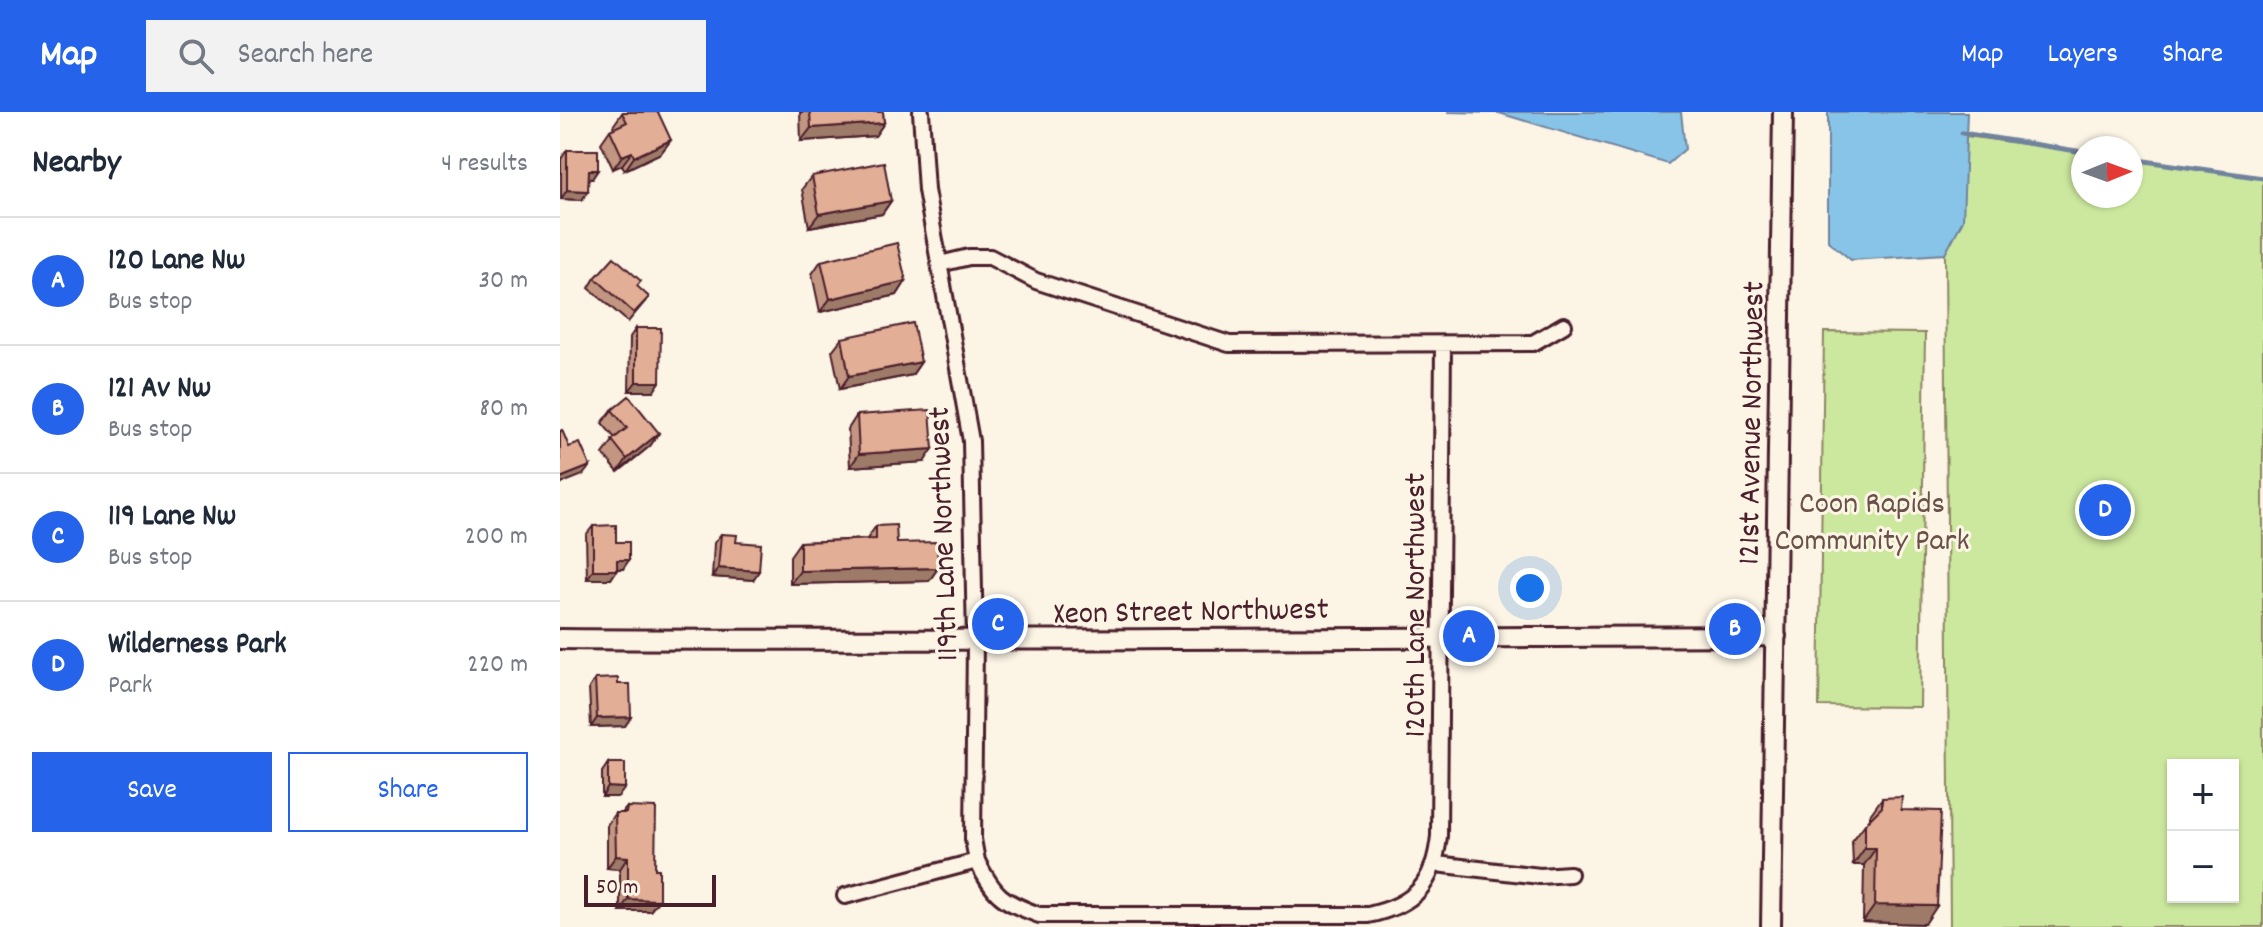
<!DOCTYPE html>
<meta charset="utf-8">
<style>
:root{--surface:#fff;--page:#f2f2f3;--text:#1f2937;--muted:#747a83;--line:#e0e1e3;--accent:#2563eb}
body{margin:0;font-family:Dekko,sans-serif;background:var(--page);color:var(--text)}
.controls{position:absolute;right:24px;bottom:24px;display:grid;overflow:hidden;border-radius:0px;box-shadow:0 2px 6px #0004}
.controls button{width:72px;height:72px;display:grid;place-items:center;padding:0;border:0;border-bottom:2px solid var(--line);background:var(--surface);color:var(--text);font:40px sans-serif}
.compass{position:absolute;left:1511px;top:24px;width:72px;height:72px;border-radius:50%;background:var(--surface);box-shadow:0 2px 6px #0004;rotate:89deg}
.scale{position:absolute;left:24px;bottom:20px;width:132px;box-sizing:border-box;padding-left:8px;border:4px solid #4a1f2b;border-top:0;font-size:22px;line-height:28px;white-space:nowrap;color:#4a1f2b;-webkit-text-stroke:6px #fcf5e5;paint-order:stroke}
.you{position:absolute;left:970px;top:476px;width:28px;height:28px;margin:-20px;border:6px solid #fff;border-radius:50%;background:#1a73e8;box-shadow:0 0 0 12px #1a73e833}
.badge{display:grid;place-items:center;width:52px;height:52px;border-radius:50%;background:var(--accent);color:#fff;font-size:26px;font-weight:700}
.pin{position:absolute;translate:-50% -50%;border:4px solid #fff;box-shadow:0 2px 8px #0006}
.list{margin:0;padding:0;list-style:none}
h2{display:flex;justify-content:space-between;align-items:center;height:104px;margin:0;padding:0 32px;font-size:34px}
h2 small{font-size:26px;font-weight:400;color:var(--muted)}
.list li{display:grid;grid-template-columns:52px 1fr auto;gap:24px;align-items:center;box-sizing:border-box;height:128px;padding:0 32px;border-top:2px solid var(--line)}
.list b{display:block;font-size:30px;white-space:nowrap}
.list p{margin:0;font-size:26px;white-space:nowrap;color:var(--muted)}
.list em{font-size:26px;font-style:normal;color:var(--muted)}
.actions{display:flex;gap:16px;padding:24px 32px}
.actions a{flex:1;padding:18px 0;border:2px solid var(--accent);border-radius:0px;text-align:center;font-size:28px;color:var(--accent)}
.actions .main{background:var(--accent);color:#fff}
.icon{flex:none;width:44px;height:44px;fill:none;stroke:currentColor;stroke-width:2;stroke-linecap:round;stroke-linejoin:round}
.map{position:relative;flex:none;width:1703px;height:815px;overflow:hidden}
header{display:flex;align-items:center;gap:48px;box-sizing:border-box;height:112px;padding:0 40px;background:var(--accent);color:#fff}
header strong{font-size:38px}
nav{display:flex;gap:44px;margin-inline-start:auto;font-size:28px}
.search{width:560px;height:72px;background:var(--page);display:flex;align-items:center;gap:20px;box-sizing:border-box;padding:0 28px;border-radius:0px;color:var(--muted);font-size:30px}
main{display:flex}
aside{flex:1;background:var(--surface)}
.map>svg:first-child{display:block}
</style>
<header>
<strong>Map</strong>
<div class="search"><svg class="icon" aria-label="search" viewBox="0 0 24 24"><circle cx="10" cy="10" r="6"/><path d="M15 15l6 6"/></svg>Search here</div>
<nav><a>Map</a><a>Layers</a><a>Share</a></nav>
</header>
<main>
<aside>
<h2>Nearby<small>4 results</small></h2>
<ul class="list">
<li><span class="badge">A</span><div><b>120 Lane Nw</b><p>Bus stop</p></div><em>30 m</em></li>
<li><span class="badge">B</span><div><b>121 Av Nw</b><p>Bus stop</p></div><em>80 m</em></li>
<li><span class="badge">C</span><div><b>119 Lane Nw</b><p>Bus stop</p></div><em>200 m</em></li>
<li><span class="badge">D</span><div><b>Wilderness Park</b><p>Park</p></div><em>220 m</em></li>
</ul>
<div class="actions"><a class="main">Save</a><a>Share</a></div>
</aside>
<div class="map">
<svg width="1703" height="815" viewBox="0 0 1703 815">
<rect width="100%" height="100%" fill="#fcf5e5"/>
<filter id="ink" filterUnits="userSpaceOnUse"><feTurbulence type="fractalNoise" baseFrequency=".0125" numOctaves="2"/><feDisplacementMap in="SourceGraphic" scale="16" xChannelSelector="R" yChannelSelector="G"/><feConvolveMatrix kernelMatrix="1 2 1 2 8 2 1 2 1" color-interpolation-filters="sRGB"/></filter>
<g filter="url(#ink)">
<path fill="#cce89e" stroke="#8b8464" stroke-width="2" fill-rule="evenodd" d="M 1406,24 L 1523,40 L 1523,84 L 1571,84 L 1571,47 L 1703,66 L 1703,815 L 1390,815 L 1385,142 ZM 1613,653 L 1673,653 L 1673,785 L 1613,785 Z
M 1264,220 L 1365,221 L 1360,595 L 1259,594 Z"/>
<path fill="#88c4e8" stroke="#6f829c" stroke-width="2" d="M 887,0 L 1121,0 L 1125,37 L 1108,52 L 939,1 Z
M 1268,0 L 1407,0 L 1403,108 L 1385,142 L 1291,148 L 1268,129 Z"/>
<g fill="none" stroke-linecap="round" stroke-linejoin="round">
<path stroke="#6f829c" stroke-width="5" d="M 1402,21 L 1523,40
M 1571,47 L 1703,66"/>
<g stroke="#4a1f2b" stroke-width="20">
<path id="minor" d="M 361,0 L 366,78 L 411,329 L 415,530 L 413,727 L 417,749
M 380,152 L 409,145 L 430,145 L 476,169 L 669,232 L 973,231 L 1004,213
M 876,752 L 980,764 L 1010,762
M 285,784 L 417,749 C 435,785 442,789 479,803 L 808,803 C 855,793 874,772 879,724 L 883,233"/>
</g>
<g stroke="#4a1f2b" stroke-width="24">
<path id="tertiary" d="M 0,527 C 405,530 810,525 1216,524
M 1211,815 L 1223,0"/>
</g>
<use href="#minor" stroke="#fcf5e5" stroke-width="14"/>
<use href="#tertiary" stroke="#fcf5e5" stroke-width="18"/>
</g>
<path fill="#c29681" stroke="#4a1f2b" stroke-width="2" d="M 240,0 L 323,0 L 324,11 L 315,24 L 241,29 Z
M 62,1 L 111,28 L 101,41 L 65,58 L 62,53 L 53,57 L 41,31 L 50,18 L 54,16 L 53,14 Z
M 7,38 L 32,67 L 29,67 L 22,88 L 1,87 L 1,47 Z
M 252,64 L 331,89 L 322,102 L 249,115 L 242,77 Z
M 261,149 L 346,169 L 337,183 L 260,200 L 252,162 Z
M 35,166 L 77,175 L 89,185 L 68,210 L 29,176 Z
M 76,216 L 94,279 L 69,279 L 70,225 Z
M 282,226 L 361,250 L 352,263 L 280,277 L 272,239 Z
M 52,298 L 99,321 L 90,334 L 58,360 L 43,342 L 55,326 L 42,311 Z
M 297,303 L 364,350 L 290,355 L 288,317 Z
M 33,414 L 56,430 L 63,457 L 57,457 L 51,467 L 27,467 L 26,423 Z
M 316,414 L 337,431 L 378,456 L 369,469 L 230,472 L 230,444 L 240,430 L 307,427 Z
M 161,422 L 176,430 L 193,468 L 152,465 L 154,431 Z
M 35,567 L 58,572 L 71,605 L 65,614 L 31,615 L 29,576 Z
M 48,651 L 58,685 L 42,685 L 42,660 Z
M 1322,686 L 1341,698 L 1365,812 L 1303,810 L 1304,753 L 1293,753 L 1292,729 L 1305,712 L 1310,706 L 1310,703 Z
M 67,695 L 95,757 L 99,788 L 90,799 L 60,799 L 60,757 L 47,756 L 47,713 L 55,701 L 62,701 Z"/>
<path fill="#9e7a69" stroke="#4a1f2b" stroke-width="2" d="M 324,11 L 315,24 L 241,29 L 251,16 Z
M 111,28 L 101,41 L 65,58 L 74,45 Z
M 72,40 L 62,53 L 53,57 L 62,44 Z
M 29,58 L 38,58 L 32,67 L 22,67 Z
M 7,78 L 28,79 L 22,88 L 1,87 Z
M 331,89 L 322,102 L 249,115 L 259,102 Z
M 346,169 L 337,183 L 260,200 L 270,187 Z
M 361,250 L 352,263 L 280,277 L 289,264 Z
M 76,270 L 100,270 L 94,279 L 69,279 Z
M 99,321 L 90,334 L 58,360 L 67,347 Z
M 373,337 L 364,350 L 290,355 L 299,342 Z
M 30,354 L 23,363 L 0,372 L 0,366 Z
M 57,448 L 69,448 L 63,457 L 50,457 Z
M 158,456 L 199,459 L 193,468 L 152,465 Z
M 378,456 L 369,469 L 230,472 L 240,459 Z
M 33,458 L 57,458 L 51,467 L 27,467 Z
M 71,605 L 65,614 L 31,615 L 37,606 Z
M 48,675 L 65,676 L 58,685 L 42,685 Z
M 1305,736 L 1316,736 L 1304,753 L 1293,753 Z
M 56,744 L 68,745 L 60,757 L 47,756 Z
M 68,787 L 99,788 L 90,799 L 60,799 Z
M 1315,793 L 1377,794 L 1365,812 L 1303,810 Z"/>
<path fill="#e2ae96" stroke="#4a1f2b" stroke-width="2" d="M 63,0 L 98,0 L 111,28 L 74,45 L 72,40 L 62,44 L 50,18 L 67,10 L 62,1 Z
M 250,0 L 323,0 L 324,11 L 251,16 Z
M 7,38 L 38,38 L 38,58 L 29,58 L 28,79 L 7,78 Z
M 324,50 L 331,89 L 259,102 L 252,64 Z
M 337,131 L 346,169 L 270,187 L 261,149 Z
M 54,145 L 81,169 L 77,174 L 89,185 L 74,201 L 35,166 Z
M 353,211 L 361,250 L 289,264 L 282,226 Z
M 76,216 L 101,216 L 100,270 L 76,270 Z
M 69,284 L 99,321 L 67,347 L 52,328 L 67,316 L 52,298 Z
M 370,298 L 373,337 L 299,342 L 297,303 Z
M 2,318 L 9,335 L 20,331 L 30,354 L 0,366 L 0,319 Z
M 56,413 L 56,430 L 69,430 L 69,448 L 57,448 L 57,458 L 33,458 L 33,414 Z
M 336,413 L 337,431 L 377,430 L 378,456 L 240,459 L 240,430 L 316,427 L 316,414 Z
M 161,422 L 177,423 L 176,430 L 201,432 L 199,459 L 158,456 Z
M 58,566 L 58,572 L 70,572 L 71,605 L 37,606 L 35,567 Z
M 48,651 L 65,651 L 65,676 L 48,675 Z
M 1342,685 L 1341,698 L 1381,699 L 1377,794 L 1315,793 L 1316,736 L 1305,736 L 1305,712 L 1322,695 L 1322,686 Z
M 67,695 L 96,696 L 95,757 L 99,757 L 99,788 L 68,787 L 68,745 L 56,744 L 55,701 L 66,701 Z"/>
</g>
<g text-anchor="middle" stroke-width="6" stroke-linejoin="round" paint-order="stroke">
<g font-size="32" fill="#4a1f2b" stroke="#fcf5e5">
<text transform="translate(1189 311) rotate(-89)" y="11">121st Avenue Northwest</text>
<text transform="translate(381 422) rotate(-92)" y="11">119th Lane Northwest</text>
<text transform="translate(853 493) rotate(-90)" y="11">120th Lane Northwest</text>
<text transform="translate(631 497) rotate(-1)" y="11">Xeon Street Northwest</text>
</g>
<g font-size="32" fill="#6a5148" stroke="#fcf5e5">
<text x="1312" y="400">Coon Rapids<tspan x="1312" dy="37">Community Park</tspan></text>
</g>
</g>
</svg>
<div class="controls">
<button>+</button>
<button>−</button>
</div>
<svg class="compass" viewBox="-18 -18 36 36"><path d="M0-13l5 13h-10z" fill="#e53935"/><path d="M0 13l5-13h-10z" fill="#747a83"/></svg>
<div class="scale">50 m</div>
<div class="you"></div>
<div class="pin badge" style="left:909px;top:524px">A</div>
<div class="pin badge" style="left:1175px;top:517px">B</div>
<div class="pin badge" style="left:438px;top:512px">C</div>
<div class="pin badge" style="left:1545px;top:398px">D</div>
</div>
</main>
